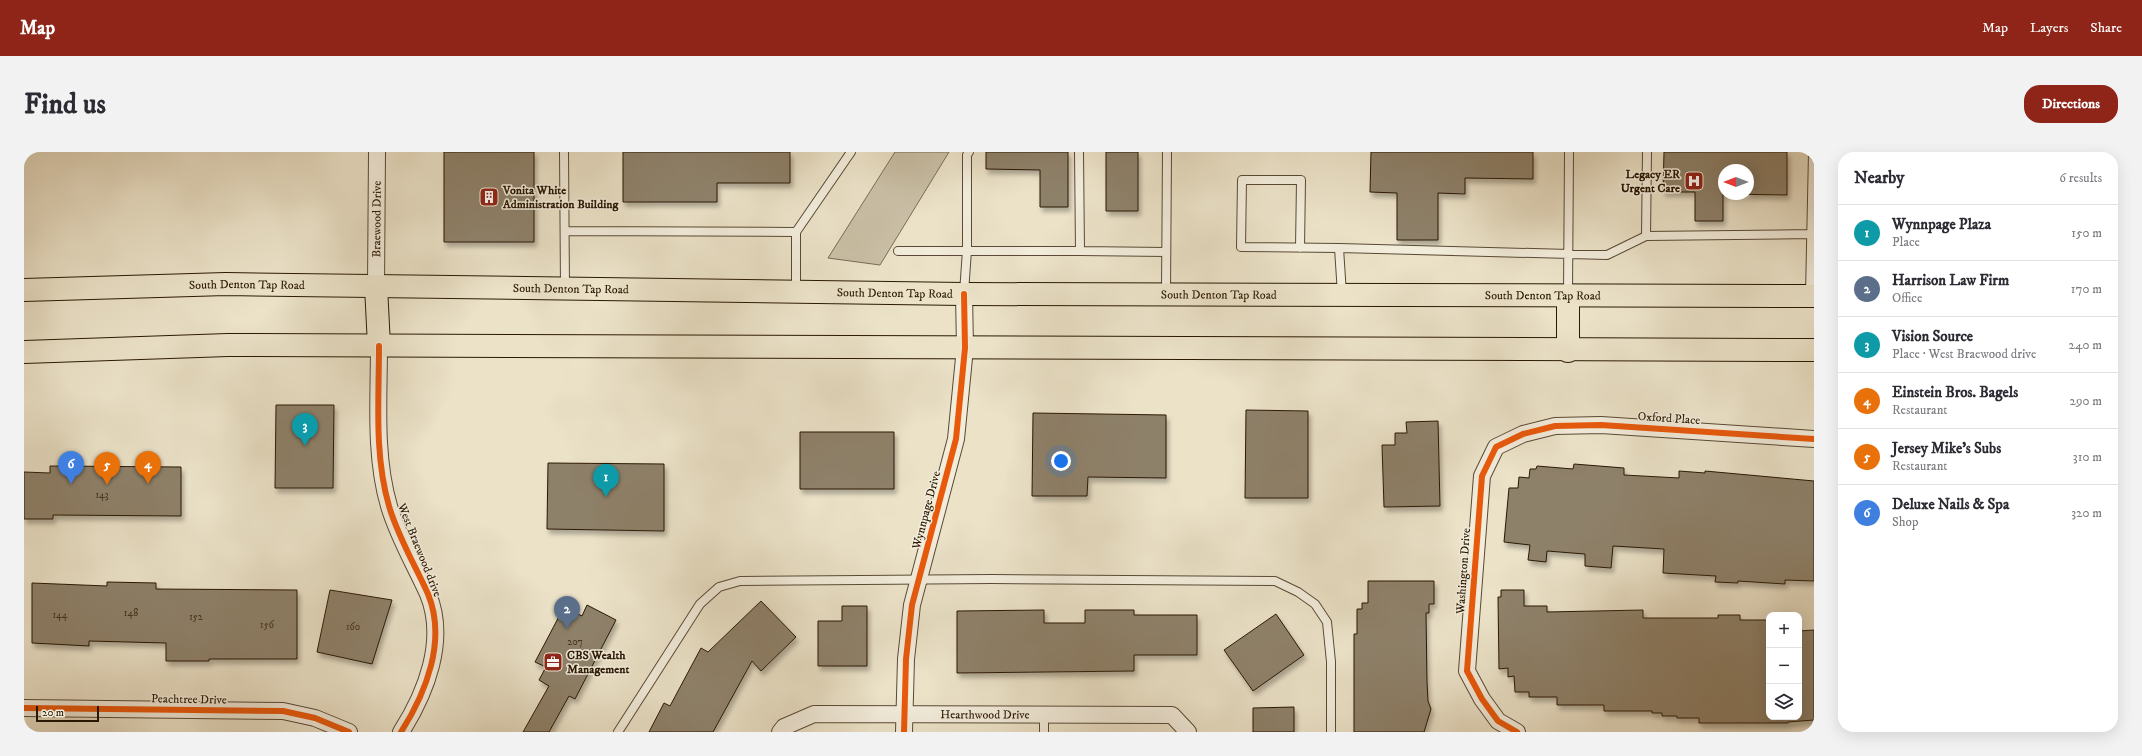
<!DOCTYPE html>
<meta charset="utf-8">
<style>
:root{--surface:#fff;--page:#f2f2f3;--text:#2b2b33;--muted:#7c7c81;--line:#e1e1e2;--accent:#8f2418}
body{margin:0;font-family:"IM FELL DW Pica",serif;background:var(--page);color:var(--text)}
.controls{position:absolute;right:12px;bottom:12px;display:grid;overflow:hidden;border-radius:8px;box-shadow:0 4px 16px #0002}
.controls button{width:36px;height:36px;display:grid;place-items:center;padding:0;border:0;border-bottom:1px solid var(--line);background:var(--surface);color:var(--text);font:20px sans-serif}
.compass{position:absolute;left:1694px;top:12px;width:36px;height:36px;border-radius:50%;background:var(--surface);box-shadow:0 4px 16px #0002;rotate:270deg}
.scale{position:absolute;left:12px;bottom:10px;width:63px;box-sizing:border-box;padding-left:4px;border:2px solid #2a1804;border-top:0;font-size:11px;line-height:14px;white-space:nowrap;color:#2a1804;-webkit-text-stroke:3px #f2ecdb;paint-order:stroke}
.you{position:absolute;left:1037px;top:309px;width:14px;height:14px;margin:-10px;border:3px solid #fff;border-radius:50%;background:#1a73e8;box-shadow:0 0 0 6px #1a73e833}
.badge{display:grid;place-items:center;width:26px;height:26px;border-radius:50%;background:var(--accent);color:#fff;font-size:13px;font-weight:700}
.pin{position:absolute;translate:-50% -33px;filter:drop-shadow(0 1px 2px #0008)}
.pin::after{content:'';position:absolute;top:21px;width:14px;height:12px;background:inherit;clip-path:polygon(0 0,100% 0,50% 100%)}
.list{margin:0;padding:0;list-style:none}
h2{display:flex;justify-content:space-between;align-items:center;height:52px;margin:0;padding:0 16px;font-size:17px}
h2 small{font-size:13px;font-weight:400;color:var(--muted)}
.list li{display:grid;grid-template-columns:26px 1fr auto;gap:12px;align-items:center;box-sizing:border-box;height:56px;padding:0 16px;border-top:1px solid var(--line)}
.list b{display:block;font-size:15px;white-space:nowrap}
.list p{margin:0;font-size:13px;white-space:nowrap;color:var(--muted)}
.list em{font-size:13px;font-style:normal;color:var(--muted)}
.icon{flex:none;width:22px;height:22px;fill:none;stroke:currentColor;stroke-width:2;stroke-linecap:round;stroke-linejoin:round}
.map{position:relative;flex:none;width:1790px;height:580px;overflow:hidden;border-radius:16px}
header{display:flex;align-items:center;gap:24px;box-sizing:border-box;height:56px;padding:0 20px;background:var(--accent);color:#fff}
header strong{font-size:19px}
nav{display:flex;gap:22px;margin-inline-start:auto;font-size:14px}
.intro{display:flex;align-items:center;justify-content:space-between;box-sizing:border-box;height:96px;padding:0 24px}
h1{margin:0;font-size:28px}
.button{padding:10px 18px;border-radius:16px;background:var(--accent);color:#fff;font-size:14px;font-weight:700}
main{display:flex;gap:24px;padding:0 24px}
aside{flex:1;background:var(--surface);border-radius:16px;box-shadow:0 4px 16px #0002}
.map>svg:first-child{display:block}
</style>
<header>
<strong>Map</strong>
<nav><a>Map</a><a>Layers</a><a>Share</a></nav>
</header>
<div class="intro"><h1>Find us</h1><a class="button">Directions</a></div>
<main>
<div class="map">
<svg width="1790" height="580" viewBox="0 0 1790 580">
<defs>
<filter id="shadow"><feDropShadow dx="2.5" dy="4.5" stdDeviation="2" flood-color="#0004"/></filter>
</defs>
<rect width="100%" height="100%" fill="#ebe2c8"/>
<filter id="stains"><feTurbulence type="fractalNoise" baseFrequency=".005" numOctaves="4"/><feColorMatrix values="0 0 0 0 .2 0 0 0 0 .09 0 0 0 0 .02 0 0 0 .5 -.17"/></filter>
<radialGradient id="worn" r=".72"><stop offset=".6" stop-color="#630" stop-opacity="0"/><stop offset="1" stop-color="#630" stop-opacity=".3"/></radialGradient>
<path fill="#cac0a7" stroke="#7a6c56" d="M 871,0 L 925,0 L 856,113 L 804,106 Z"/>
<path fill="#8e816a" stroke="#2a1804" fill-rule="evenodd" filter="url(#shadow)" d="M 420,0 L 510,0 L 510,90 L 420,90 Z
M 599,0 L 766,0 L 766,31 L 693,31 L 693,50 L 599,50 Z
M 962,0 L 1044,0 L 1044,55 L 1016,55 L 1016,18 L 962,17 Z
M 1082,0 L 1114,0 L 1114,59 L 1082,59 Z
M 1347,0 L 1509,0 L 1509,27 L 1441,26 L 1441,42 L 1414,41 L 1414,88 L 1373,88 L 1373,41 L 1346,40 Z
M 1640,0 L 1763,0 L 1763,43 L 1699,42 L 1699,69 L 1671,69 L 1671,40 L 1639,40 ZM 1700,18 L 1724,18 L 1724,42 L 1700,42 Z
M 252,253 L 310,253 L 309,336 L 251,336 Z
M 1222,258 L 1284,259 L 1284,346 L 1221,346 Z
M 1009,261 L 1142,263 L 1142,326 L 1064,325 L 1063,344 L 1008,344 Z
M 1414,269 L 1416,354 L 1360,355 L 1358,293 L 1371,293 L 1371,281 L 1383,281 L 1382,270 Z
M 776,280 L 870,280 L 870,337 L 776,337 Z
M 524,311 L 640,312 L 640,379 L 523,377 Z
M 1550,312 L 1600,316 L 1600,323 L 1655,326 L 1655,319 L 1681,321 L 1681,319 L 1790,329 L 1790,429 L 1761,428 L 1761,432 L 1714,429 L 1714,431 L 1691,430 L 1692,424 L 1639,421 L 1640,397 L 1589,394 L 1587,416 L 1561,414 L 1561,402 L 1523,399 L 1522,410 L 1504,408 L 1506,393 L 1480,390 L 1485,336 L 1494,336 L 1495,325 L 1505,326 L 1506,317 L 1512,317 L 1513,314 L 1549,317 Z
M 26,314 L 157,315 L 157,364 L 29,363 L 29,367 L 0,367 L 0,320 L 26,321 Z
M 1344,429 L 1410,429 L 1410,452 L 1405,452 L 1405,461 L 1402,461 L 1403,530 L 1404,549 L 1407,557 L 1400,580 L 1330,580 L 1330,482 L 1333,482 L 1333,457 L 1338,457 L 1338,451 L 1344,451 Z
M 83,430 L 132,431 L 132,437 L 273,438 L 273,507 L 185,507 L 185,509 L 142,509 L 142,491 L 65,489 L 65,494 L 8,491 L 8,431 L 83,434 Z
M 306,438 L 368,448 L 348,512 L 293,500 Z
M 1477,438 L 1500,438 L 1500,454 L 1523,454 L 1523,460 L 1619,458 L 1619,466 L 1694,466 L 1694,463 L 1716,463 L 1716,468 L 1745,468 L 1745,565 L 1775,565 L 1775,479 L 1790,478 L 1790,568 L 1764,570 L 1764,571 L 1675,571 L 1675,566 L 1653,566 L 1653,564 L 1638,564 L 1638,561 L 1628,561 L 1628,559 L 1580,559 L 1580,553 L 1533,553 L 1533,545 L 1505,545 L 1505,540 L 1491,540 L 1490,524 L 1484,525 L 1484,516 L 1475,517 L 1474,445 L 1477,445 Z
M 737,449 L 772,485 L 737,519 L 728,509 L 689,580 L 625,580 L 640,551 L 646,554 L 677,496 L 684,500 Z
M 563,453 L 592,468 L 551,547 L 545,544 L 525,580 L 499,580 L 525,534 L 515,528 L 522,515 L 511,510 L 540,455 L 558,464 Z
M 818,454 L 843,454 L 843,514 L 794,514 L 794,469 L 818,469 Z
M 1020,458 L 1020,471 L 1061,471 L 1061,458 L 1110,458 L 1110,463 L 1173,463 L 1173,503 L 1110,503 L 1110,519 L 933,521 L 933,459 Z
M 1252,462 L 1280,503 L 1229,539 L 1200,498 Z
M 1270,555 L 1270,580 L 1229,580 L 1229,556 Z"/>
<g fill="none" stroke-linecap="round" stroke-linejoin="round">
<g stroke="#5a4a35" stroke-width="10">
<path id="lane" d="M 540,0 L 541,136
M 541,79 L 772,80 L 772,140
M 772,80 L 827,0
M 1622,84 L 1623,0
M 1276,96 L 1277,28 L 1218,28 L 1217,95 L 1315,96
M 874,99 L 1056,99 L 1055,0
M 1056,99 L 1142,100
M 940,141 L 943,98 L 943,3 L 945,0
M 1142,141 L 1143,0
M 1318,142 L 1315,96 L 1583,103 L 1622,84 L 1790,82
M 1544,142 L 1545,0
M 1786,143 L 1789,0
M 594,580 L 676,452 L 695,435 L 716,429 L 968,427 L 1251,429 L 1274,440 L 1291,452 L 1303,470 L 1307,510 L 1307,580
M 1020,580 L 1020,562"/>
</g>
<g stroke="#5a4a35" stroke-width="18">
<g id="street">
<path id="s1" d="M 352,134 L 353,0"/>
<path d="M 355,194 C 355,246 350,303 365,354 C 374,385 391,413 404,442 C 423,488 402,541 377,580"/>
<path d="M 0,556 L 259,559 L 291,566 L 325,580"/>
<path id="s2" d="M 756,580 L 760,575 L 790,562 L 1148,563 L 1164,580"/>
<path d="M 880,580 L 882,507 L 888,453 L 932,287 L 941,196 L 940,142"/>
<path d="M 1493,580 L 1474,569 L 1458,547 L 1443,519 L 1458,324 L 1472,295 L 1499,282 L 1531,274 L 1577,273 L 1790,287"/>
</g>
</g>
<g stroke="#2a1804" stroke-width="24">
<g id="primary">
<path d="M 352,134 L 355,194"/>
<path id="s3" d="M 0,138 L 202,132 L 940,142 L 1790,144"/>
<path d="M 1544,143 L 1544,199"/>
<path d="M 0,200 L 204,193 L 1790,198"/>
</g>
</g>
<use href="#lane" stroke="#f2ecdb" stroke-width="8"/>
<use href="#street" stroke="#f2ecdb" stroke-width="16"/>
<use href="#primary" stroke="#ebe2c8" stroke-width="22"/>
<g stroke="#f2ecdb" stroke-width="8">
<path id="cycleway" d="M 355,194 C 355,246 350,303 365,354 C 374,385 391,413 404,442 C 423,488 402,541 377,580
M 0,556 L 259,559 L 291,566 L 325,580
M 880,580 L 882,507 L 888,453 L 932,287 L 941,196 L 940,142
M 1493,580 L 1474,569 L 1458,547 L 1443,519 L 1458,324 L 1472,295 L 1499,282 L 1531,274 L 1577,273 L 1790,287"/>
</g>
<use href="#cycleway" stroke="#e8590c" stroke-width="6"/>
</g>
<defs>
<g id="hospital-square" transform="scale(1)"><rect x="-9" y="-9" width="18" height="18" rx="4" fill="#8f2418" stroke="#f2ecdb"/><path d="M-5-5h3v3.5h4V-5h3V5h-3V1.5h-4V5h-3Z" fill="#fff"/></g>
<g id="building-square" transform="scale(1)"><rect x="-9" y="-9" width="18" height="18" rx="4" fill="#8f2418" stroke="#f2ecdb"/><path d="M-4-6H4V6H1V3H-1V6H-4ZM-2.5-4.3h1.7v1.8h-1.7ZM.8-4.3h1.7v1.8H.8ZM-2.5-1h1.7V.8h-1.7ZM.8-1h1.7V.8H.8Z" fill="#fff"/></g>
<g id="office-square" transform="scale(1)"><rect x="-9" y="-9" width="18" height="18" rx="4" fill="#8f2418" stroke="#f2ecdb"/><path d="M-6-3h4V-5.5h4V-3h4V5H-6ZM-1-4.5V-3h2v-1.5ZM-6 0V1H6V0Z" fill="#fff"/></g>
</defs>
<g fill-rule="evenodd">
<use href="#hospital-square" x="1670" y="29"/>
<use href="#building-square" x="465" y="45"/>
<use href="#office-square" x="529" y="510"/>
</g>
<g text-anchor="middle" stroke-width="3" stroke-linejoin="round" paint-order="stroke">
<g font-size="10" fill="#43321e">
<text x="78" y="346">143</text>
<text x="107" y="464">148</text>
<text x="36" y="466">144</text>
<text x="172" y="468">152</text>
<text x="243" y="476">156</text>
<text x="329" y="478">160</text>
<text x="551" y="493">207</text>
</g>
<g font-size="12" font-weight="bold" fill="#2a1804" stroke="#f2ecdb" text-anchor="start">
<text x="1656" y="26" text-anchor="end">Legacy ER<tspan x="1656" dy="14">Urgent Care</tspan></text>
<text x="479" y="42">Vonita White<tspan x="479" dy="14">Administration Building</tspan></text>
<text x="543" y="507">CBS Wealth<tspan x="543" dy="14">Management</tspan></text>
</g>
<g font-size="12" fill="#2a1804" stroke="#f2ecdb">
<text dy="4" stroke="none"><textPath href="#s1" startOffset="67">Braewood Drive</textPath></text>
<text dy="4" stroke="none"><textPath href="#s3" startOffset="223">South Denton Tap Road</textPath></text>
<text dy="4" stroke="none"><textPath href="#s3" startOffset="547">South Denton Tap Road</textPath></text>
<text dy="4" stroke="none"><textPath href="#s3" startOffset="871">South Denton Tap Road</textPath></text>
<text dy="4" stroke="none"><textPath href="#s3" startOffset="1195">South Denton Tap Road</textPath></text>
<text dy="4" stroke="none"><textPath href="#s3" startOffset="1519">South Denton Tap Road</textPath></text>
<text transform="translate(1645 266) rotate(4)" y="4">Oxford Place</text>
<text transform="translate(902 358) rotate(-75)" y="4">Wynnpage Drive</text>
<text transform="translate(396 398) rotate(68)" y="4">West Braewood drive</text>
<text transform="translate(1439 419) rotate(-86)" y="4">Washington Drive</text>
<text transform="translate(165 547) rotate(1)" y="4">Peachtree Drive</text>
<text dy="4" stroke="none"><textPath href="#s2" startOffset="210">Hearthwood Drive</textPath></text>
</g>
</g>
<rect width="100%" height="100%" filter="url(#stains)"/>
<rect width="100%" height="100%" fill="url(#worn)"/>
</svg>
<div class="controls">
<button>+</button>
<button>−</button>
<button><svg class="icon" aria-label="layers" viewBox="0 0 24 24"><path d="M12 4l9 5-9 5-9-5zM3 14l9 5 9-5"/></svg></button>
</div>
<svg class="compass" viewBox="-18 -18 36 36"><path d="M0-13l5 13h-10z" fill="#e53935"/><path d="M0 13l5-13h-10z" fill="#7c7c81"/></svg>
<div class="scale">20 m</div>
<div class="you"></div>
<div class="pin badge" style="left:582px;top:345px;background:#0f9aa8">1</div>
<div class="pin badge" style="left:543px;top:477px;background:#5c6f8a">2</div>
<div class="pin badge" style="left:281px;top:294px;background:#0f9aa8">3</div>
<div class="pin badge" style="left:124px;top:332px;background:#e8710a">4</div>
<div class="pin badge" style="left:83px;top:333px;background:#e8710a">5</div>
<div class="pin badge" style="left:47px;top:332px;background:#3f7fe0">6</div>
</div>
<aside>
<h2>Nearby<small>6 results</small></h2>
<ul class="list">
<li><span class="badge" style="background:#0f9aa8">1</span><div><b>Wynnpage Plaza</b><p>Place</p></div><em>150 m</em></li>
<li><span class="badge" style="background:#5c6f8a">2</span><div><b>Harrison Law Firm</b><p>Office</p></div><em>170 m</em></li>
<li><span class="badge" style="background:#0f9aa8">3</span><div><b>Vision Source</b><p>Place · West Braewood drive</p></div><em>240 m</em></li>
<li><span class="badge" style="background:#e8710a">4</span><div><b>Einstein Bros. Bagels</b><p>Restaurant</p></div><em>290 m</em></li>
<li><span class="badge" style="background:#e8710a">5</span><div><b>Jersey Mike's Subs</b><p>Restaurant</p></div><em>310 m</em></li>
<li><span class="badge" style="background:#3f7fe0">6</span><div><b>Deluxe Nails &amp; Spa</b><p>Shop</p></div><em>320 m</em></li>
</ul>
</aside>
</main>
